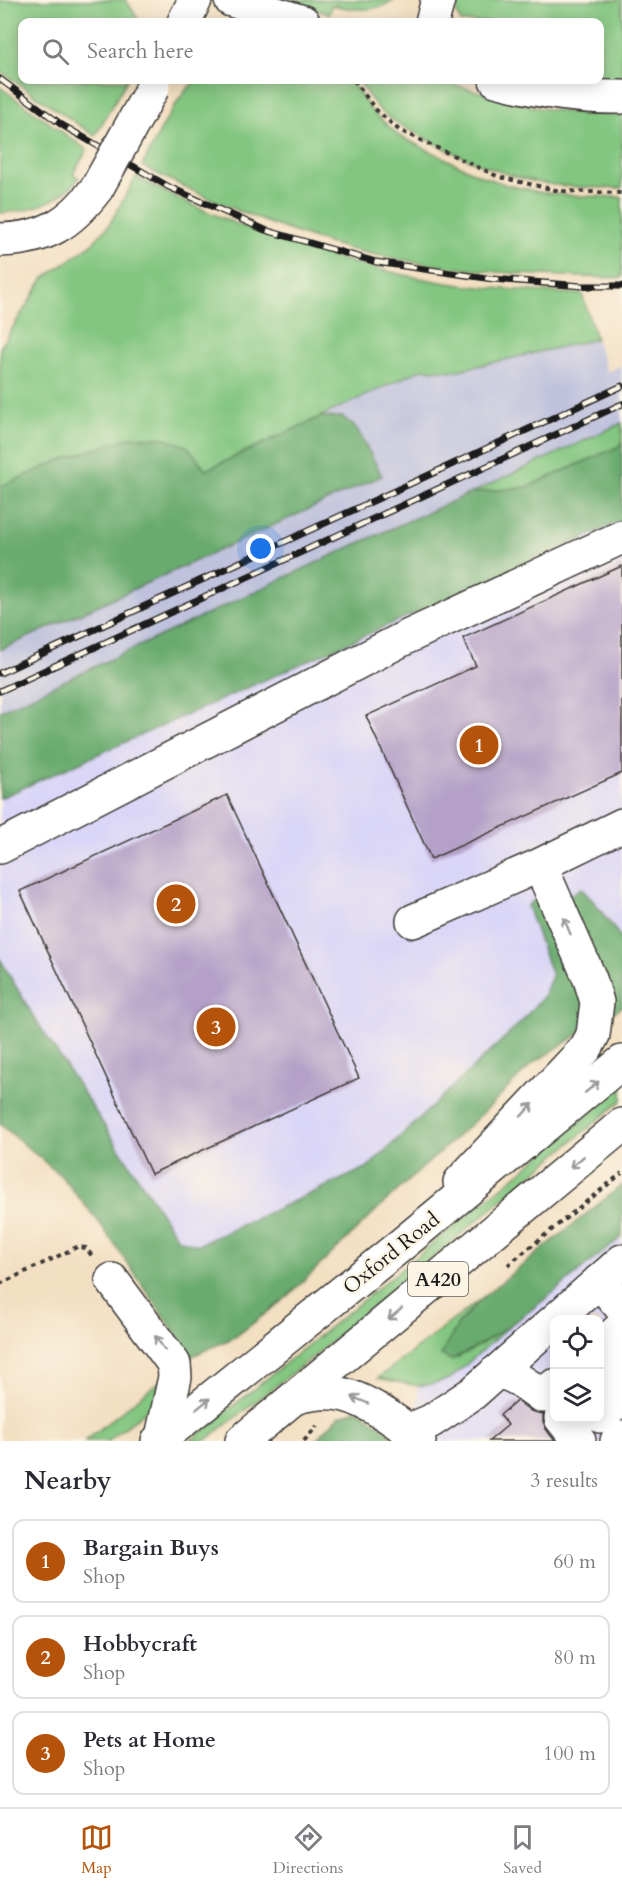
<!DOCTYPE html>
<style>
:root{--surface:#fff;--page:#f7f7f7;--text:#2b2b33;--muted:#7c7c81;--line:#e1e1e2;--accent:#b45309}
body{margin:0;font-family:Cardo,serif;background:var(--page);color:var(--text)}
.controls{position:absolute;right:18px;bottom:18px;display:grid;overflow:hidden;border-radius:12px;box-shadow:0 3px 15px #0003}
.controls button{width:54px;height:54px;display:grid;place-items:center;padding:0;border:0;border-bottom:2px solid var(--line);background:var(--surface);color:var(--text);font:30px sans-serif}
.you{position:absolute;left:261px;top:549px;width:21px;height:21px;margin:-15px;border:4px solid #fff;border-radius:50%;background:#1a73e8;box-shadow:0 0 0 9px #1a73e833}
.badge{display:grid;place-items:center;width:39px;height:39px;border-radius:50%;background:var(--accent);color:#fff;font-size:20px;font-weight:700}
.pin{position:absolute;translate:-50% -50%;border:3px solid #fff;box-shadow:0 2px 6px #0006}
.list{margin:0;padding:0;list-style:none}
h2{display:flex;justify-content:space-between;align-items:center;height:78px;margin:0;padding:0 24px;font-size:26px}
h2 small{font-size:20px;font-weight:400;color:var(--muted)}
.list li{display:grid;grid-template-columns:39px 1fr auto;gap:18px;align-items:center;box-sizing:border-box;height:84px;margin:0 12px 12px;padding:0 12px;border:2px solid var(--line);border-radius:12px}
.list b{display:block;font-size:22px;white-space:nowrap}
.list p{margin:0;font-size:20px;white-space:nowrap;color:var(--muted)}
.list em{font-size:20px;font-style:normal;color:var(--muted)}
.icon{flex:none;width:33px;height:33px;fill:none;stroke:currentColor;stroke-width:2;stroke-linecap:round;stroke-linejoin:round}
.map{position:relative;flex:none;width:622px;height:1441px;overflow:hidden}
.search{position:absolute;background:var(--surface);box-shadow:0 3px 15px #0003;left:18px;right:18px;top:18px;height:66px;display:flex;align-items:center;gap:15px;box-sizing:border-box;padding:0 21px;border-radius:12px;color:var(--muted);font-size:22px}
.sheet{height:366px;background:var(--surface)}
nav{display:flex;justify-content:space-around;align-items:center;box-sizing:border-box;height:84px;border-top:2px solid var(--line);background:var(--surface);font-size:16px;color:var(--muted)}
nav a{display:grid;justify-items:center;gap:3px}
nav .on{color:var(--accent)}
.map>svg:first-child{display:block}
</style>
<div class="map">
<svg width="622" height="1441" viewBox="0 0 622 1441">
<rect width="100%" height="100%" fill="#fcf5e5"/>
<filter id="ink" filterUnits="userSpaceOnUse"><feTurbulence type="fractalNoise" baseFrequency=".0167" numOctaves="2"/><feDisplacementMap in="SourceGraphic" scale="12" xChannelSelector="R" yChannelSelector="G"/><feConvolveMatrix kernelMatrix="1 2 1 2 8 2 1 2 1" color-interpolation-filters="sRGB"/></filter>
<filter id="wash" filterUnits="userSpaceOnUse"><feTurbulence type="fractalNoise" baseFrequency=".008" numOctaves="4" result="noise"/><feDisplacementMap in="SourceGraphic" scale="24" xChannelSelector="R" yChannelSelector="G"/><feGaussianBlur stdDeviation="1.35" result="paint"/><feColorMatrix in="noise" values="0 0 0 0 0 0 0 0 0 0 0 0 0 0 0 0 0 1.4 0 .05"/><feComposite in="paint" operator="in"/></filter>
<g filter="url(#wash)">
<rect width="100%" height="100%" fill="#f3dfc2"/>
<path fill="#dad6f7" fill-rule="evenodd" d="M 622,521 L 622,959 L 519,1024 L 368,1167 L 198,1245 L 178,1239 L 32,1014 L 0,959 L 0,798 Z
M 622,1237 L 622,1441 L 438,1441 L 418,1410 L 418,1386 L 431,1384 L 450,1379 L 513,1323 ZM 554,1320 L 600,1320 L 600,1418 L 554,1418 Z"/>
<path fill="#c0c2dd" d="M 596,339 L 607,372 L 622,365 L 622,506 L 0,797 L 0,650 L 239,541 L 206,470 L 422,369 L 455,371 Z"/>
<path fill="#82c680" stroke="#4f714e" stroke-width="1.5" d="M 0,0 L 126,0 L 140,22 L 22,22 L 22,80 L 127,80 L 95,136 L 0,71 Z
M 284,0 L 395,0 C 376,13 353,10 332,5 L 329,14 Z
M 455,0 L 622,0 L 622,84 L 563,80 L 600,80 L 600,22 L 461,22 L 457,13 Z
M 198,80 L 350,80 L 371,110 L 399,136 L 481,176 L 507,185 L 539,192 L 575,196 L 622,197 L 622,278 C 533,276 441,271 354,250 C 283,232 207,199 142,166 C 155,143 176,93 198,80 Z
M 358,80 L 437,80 L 539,108 L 584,114 L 622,115 L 622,188 C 597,188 572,188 548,184 C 504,177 462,158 423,137 C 409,130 395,123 383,113 C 373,104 365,91 358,80 Z
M 0,87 L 87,150 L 73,174 L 79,178 C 60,202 30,212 0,213 Z
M 136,177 C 159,188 182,201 206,211 C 281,244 360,268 441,282 C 488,290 536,291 582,294 L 596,339 L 455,371 L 422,369 L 206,470 L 188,447 L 165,438 L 56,462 L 0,487 L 0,348 L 43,279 L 92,244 L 109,225 Z
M 622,423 L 622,445 L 527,487 L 471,493 Z
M 622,1086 L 622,1100 L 313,1357 L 205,1441 L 190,1441 L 523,1170 Z
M 483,1297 L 459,1323 L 441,1355 L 451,1360 L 470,1351 L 513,1323 L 450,1379 L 431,1384 L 418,1386 L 378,1378 Z
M 161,1380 L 154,1404 L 108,1441 L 85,1441 Z"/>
<path fill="#69ab6e" stroke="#426445" stroke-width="1.5" d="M 320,417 L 343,417 L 357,429 L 382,476 L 0,650 L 0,487 L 56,462 L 131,437 L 165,438 L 188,447 L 206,470 Z
M 622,445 L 622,521 L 0,798 L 0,711 L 350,547 L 471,493 L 527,487 Z
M 581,888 L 594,902 L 622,939 L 622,1007 L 533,1063 L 483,1113 L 384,1203 L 286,1298 L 235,1337 L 186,1359 L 183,1344 L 99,1222 L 61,1176 L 0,1124 L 0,959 L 32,1014 L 178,1239 L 198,1245 L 368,1167 L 519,1024 L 543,997 L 552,976 L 527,906 L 534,900 C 552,905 566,898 581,888 Z
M 622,1185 L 622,1237 C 567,1280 514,1330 451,1360 L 441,1355 L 459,1323 L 483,1297 Z
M 358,1409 L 401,1441 L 315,1441 L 338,1417 Z"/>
<g id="blocks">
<path fill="#b4a0c8" d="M 622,566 L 622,773 L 431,859 L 366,716 L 476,666 L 463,638 Z
M 227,795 L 359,1078 L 151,1174 L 20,891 Z
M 517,1401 L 531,1411 L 543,1414 L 543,1421 L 546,1429 L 555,1441 L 489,1441 L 508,1425 L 500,1415 Z"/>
</g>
</g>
<g filter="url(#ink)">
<use href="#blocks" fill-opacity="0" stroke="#3c3935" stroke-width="1.5"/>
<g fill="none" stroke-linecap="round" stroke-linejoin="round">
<g stroke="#3c3935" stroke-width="36">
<path id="minor" d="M 231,0 L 303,22
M 184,22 L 195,0
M 432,22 L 438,0
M 496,80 C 537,91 579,98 622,97
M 0,240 C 45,239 70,224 97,188
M 0,847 L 405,638 L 622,537
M 413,921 L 540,865 L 622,825
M 460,1182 L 586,1048 L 593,1035 L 597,1002 L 590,979 L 540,865
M 112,1280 L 174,1364 L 175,1377 L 162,1437
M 599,1281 L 622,1308
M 600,1347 L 622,1327
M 495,1373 C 512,1371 529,1387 542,1396 L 554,1386
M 600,1383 L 622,1364
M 297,1397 C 334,1387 355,1395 386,1415 C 398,1423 409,1430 419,1441
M 600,1416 L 622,1398
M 561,1418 L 579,1441
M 410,1430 L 431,1421 L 473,1393 L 622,1261
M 617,1441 L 622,1437"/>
</g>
<g stroke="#3c3935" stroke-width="36">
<path id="highway" d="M 158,1441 L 401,1245 L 622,1062
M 242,1441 L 622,1125"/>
</g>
<path stroke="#3c3935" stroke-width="4" stroke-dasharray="4.5 4.5" stroke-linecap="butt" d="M 354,80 L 375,109 L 399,130 L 499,177 L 560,191 L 622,193
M 508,1265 L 622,1173
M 0,1284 L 77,1247 L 86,1248 L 92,1256
M 304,1441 L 317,1426"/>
<use href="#minor" stroke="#fff" stroke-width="33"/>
<use href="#highway" stroke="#fff" stroke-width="33"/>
<g stroke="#1c1c1c" stroke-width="7">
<path id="rail" d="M 0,79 L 62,125 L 169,187 L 265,230 L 376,262 L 493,279 L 582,286 L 622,286
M 0,673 L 622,386
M 0,691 L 622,404"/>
</g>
<use href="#rail" stroke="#fcf5e5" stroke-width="4.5" stroke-dasharray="14" stroke-linecap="butt"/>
<g stroke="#3c3935" stroke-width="36" stroke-linecap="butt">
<path id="minor-bridge" d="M 97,188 L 153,87"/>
</g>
<use href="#minor-bridge" stroke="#fff" stroke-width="33"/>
</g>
<defs><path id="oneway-shaft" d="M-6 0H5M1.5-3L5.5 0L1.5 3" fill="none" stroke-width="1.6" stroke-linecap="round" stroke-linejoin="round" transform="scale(1.5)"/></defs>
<g stroke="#999">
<use href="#oneway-shaft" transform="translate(567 926) rotate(-113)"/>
<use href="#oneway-shaft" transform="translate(592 1087) rotate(-40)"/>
<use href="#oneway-shaft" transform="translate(527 1110) rotate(-47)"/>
<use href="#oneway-shaft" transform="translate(577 1162) rotate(140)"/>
<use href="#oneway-shaft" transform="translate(395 1314) rotate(140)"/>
<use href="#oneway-shaft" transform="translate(160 1343) rotate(-125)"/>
<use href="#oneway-shaft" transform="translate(360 1400) rotate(-157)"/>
<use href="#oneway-shaft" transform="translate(203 1404) rotate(-39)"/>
</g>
</g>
<g text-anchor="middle" stroke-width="5" stroke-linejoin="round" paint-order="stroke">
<rect fill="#fcf5e5" stroke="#5f5d58" stroke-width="1.5" x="408" y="1262" width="60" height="34" rx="4.5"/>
<g font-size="20" font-weight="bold" fill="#1c1c1c">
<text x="438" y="1286">A420</text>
</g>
<g font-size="21" fill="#1c1c1c" stroke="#fcf5e5">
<text transform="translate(391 1253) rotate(-39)" y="7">Oxford Road</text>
</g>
</g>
</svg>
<div class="controls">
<button><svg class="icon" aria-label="locate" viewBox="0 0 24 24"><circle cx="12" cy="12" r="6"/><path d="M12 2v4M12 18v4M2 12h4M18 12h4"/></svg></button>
<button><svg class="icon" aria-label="layers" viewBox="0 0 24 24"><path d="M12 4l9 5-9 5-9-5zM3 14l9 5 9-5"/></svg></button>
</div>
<div class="you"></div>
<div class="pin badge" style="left:479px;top:745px">1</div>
<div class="pin badge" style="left:176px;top:904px">2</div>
<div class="pin badge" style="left:216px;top:1027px">3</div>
<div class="search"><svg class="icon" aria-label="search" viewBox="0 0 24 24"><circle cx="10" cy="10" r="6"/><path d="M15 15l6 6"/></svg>Search here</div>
</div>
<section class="sheet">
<h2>Nearby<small>3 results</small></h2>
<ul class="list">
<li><span class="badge">1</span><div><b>Bargain Buys</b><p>Shop</p></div><em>60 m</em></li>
<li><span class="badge">2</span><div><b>Hobbycraft</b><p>Shop</p></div><em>80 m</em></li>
<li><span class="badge">3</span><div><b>Pets at Home</b><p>Shop</p></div><em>100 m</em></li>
</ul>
</section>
<nav>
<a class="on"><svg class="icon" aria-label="map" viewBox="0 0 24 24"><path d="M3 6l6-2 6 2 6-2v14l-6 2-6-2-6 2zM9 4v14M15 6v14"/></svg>Map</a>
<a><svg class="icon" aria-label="directions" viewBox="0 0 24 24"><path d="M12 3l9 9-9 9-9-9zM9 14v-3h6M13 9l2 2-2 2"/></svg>Directions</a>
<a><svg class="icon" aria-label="saved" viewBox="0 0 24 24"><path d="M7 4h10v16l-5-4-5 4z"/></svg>Saved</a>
</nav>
